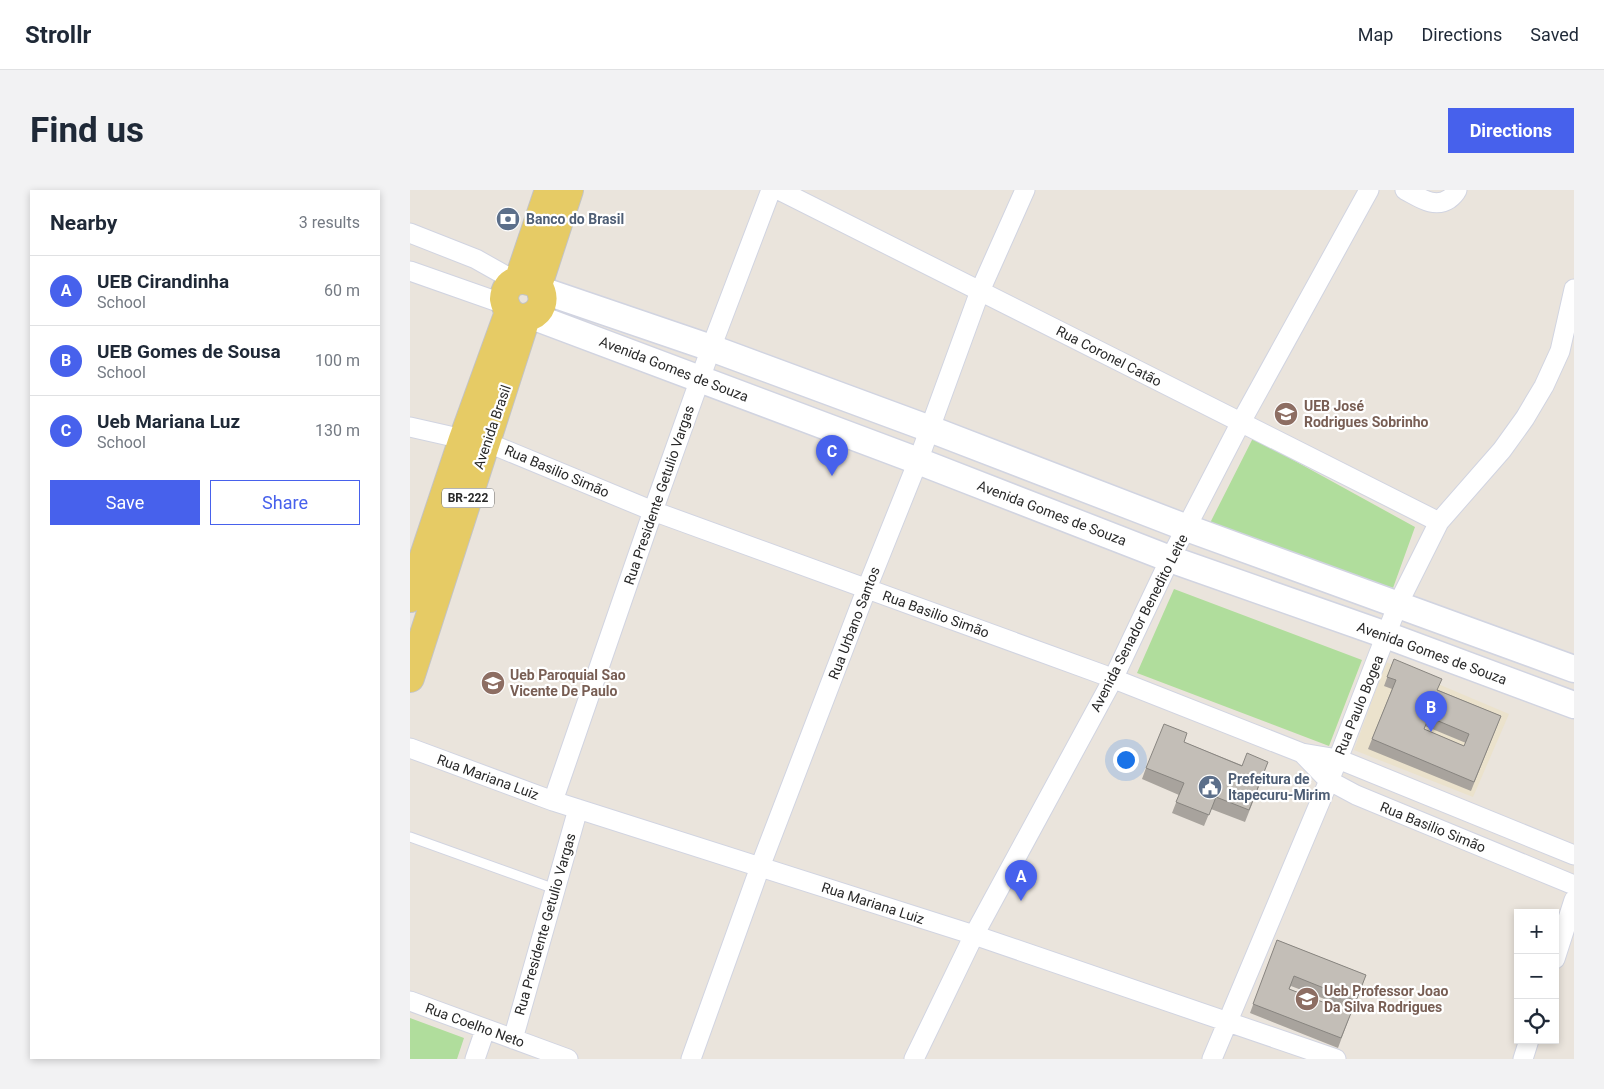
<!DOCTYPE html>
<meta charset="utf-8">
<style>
:root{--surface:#fff;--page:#f2f2f3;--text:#1f2937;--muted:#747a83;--line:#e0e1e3;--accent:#4761ec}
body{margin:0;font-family:Roboto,sans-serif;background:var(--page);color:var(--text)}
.controls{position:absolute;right:15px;bottom:15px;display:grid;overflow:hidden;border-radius:0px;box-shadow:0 2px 8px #0003}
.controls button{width:45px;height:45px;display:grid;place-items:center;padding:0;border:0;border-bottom:1px solid var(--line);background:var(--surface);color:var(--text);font:25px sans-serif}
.you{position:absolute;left:715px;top:569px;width:18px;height:18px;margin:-12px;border:4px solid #fff;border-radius:50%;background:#1a73e8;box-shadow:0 0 0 8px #1a73e833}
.badge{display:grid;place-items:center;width:32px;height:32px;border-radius:50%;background:var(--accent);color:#fff;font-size:16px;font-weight:700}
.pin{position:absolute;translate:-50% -41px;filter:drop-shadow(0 1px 2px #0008)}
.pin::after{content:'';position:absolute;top:26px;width:18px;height:15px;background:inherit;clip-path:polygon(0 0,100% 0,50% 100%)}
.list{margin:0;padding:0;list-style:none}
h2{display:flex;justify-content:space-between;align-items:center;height:65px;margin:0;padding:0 20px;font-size:21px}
h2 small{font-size:16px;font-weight:400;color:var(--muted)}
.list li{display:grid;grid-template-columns:32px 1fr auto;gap:15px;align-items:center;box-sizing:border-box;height:70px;padding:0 20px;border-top:1px solid var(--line)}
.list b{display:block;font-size:19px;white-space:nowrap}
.list p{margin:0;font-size:16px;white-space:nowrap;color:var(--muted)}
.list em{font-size:16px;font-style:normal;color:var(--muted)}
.actions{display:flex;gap:10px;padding:15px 20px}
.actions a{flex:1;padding:11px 0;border:1px solid var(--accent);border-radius:0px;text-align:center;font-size:18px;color:var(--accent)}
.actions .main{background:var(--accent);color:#fff}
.icon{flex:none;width:28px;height:28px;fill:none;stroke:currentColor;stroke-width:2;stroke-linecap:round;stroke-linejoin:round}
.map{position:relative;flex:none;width:1164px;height:869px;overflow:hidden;border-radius:0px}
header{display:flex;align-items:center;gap:30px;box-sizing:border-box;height:70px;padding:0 25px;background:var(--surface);border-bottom:1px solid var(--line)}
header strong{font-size:24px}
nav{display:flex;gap:28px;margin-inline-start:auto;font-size:18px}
.intro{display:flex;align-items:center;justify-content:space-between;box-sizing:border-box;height:120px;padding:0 30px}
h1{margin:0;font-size:35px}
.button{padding:12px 22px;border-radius:0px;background:var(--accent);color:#fff;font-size:18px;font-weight:700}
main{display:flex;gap:30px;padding:0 30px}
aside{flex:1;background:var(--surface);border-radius:0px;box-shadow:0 2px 8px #0003}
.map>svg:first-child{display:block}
</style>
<header>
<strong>Strollr</strong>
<nav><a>Map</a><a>Directions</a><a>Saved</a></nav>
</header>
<div class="intro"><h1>Find us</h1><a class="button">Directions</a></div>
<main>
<aside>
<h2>Nearby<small>3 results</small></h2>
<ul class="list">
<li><span class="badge">A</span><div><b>UEB Cirandinha</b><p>School</p></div><em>60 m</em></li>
<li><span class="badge">B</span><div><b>UEB Gomes de Sousa</b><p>School</p></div><em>100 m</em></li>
<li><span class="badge">C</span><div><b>Ueb Mariana Luz</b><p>School</p></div><em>130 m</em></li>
</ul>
<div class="actions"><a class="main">Save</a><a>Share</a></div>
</aside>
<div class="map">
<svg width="1164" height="869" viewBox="0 0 1164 869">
<rect width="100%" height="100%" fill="#eae4dc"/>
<path fill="#ebe2cc" d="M 976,472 L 1099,524 L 1063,607 L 944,560 Z"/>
<path fill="#b0dd9c" d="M 843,248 L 1005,337 L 983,398 L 799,335 Z
M 764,399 L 952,470 L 919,556 L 727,483 Z
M 0,828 L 54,848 L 47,869 L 0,869 Z"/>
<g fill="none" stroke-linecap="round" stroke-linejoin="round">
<g stroke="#d1d4e1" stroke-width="11">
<path id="lane" d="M 0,647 L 145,699"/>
</g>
<g stroke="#d1d4e1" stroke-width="21">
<path id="street" d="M 369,0 L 1029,332
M 995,0 C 1009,7 1024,19 1039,9 C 1043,6 1045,4 1047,0
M 0,43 L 66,69 L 105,91
M 0,81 L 94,114
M 0,237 L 53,249
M 76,252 L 243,321 L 694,485 L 892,563 L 928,569 L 1164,665
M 0,558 L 143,611 L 564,745 L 926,869
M 892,563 L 918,590 L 946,605 L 1164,695
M 143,611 L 243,321 L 301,158 L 361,0
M 1145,769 L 1164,710
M 0,811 L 158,869
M 103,849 L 168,619
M 65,869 L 75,840
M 281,869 L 350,677 L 457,398 L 508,271 L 570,101 L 615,0
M 504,869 L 564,745 L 703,489 L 760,369 L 831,232 L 959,0
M 802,869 L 928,569 L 988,414 L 1029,332 L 1092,260 L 1115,228 L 1134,196 L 1150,161 L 1164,99
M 1113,869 L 1119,850"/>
</g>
<g stroke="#d1d4e1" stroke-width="29">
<path id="secondary" d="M 131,100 L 301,158 L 520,239 L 777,338 L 1164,479
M 122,126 L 508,271 L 760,369 L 976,445 L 1164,515"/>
</g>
<g stroke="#c3c3c3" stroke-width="30">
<path id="primary" d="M 109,89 L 139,0
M 128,95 C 113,85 95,90 94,109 C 100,144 147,125 128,95 L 159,0
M 0,408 L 53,249 L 99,122
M 0,488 L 116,128"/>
</g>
<use href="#lane" stroke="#fff" stroke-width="9"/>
<use href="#street" stroke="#fff" stroke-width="19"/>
<use href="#secondary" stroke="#fff" stroke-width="26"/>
<use href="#primary" stroke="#e6cb65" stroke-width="28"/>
</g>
<path fill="#a8a39d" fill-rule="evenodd" d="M 984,469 L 1028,500 L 1091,526 L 1061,601 L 958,559 L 982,499 L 974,496 ZM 1015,536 L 1056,553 L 1054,556 L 1014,539 Z
M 774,552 L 854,584 L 835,632 L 801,619 L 794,636 L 762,623 L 769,605 L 732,589 L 736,578 Z
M 867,750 L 956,785 L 943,820 L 881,796 L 879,799 L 941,823 L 928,858 L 840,823 Z"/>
<path fill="#c3beb7" stroke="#888580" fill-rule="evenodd" d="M 984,469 L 1032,489 L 1027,500 L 1091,526 L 1064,592 L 962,549 L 986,490 L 977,487 ZM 1019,527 L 1059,544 L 1054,556 L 1014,539 Z
M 754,534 L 777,543 L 774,552 L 832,576 L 837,563 L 858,572 L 839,620 L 806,607 L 799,625 L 766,612 L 774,593 L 736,578 Z
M 867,750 L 956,785 L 946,811 L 884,786 L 879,799 L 941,823 L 931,848 L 843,814 Z"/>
<defs>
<g id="bank-disc" transform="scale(1.25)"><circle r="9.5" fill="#5c6f8a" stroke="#fff"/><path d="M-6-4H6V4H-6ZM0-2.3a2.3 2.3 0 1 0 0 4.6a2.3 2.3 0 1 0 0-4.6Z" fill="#fff"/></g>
<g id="school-disc" transform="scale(1.25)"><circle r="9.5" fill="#8d6e63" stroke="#fff"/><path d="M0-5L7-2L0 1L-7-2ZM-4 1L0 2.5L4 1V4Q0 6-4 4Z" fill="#fff"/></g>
<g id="civic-disc" transform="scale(1.25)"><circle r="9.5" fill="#5c6f8a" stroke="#fff"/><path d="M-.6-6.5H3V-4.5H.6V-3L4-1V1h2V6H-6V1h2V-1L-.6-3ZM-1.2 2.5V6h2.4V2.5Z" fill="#fff"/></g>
</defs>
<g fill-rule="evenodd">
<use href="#bank-disc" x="98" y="29"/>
<use href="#school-disc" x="876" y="224"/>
<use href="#school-disc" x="83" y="493"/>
<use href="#civic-disc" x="800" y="597"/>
<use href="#school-disc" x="897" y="809"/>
</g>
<g text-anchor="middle" stroke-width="4.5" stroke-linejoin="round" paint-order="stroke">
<rect fill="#fff" stroke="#696969" stroke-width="1" x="32" y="298.5" width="52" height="19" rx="4"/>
<g font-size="12" font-weight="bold" fill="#292929">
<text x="58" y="312">BR-222</text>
</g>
<g font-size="14" font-weight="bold" fill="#4e5e75" stroke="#fff" text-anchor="start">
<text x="116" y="34">Banco do Brasil</text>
<text x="818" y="594">Prefeitura de<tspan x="818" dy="16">Itapecuru-Mirim</tspan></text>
</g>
<g font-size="14" fill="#292929" stroke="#fff">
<text transform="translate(699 166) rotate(27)" y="5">Rua Coronel Catão</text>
<text transform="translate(264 179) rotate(21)" y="5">Avenida Gomes de Souza</text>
<text transform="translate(82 237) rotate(-71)" y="5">Avenida Brasil</text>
<text transform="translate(147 281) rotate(23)" y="5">Rua Basilio Simão</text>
<text transform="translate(249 305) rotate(-71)" y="5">Rua Presidente Getulio Vargas</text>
<text transform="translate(642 323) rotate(21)" y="5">Avenida Gomes de Souza</text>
<text transform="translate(526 424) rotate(20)" y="5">Rua Basilio Simão</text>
<text transform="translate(444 433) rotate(-69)" y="5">Rua Urbano Santos</text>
<text transform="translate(729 433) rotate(-63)" y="5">Avenida Senador Benedito Leite</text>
<text transform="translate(1022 463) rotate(20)" y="5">Avenida Gomes de Souza</text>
<text transform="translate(949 515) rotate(-68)" y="5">Rua Paulo Bogea</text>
<text transform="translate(78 587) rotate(20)" y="5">Rua Mariana Luiz</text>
<text transform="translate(1023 637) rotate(22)" y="5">Rua Basilio Simão</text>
<text transform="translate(463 713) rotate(18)" y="5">Rua Mariana Luiz</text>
<text transform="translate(135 734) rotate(-74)" y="5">Rua Presidente Getulio Vargas</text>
<text transform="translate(65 835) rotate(20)" y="5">Rua Coelho Neto</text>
</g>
<g font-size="14" font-weight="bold" fill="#785e54" stroke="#fff" text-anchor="start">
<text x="894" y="221">UEB José<tspan x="894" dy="16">Rodrigues Sobrinho</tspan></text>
<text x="100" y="490">Ueb Paroquial Sao<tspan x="100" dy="16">Vicente De Paulo</tspan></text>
<text x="914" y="806">Ueb Professor Joao<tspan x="914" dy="16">Da Silva Rodrigues</tspan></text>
</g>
</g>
</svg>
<div class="controls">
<button>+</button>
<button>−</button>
<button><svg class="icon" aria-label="locate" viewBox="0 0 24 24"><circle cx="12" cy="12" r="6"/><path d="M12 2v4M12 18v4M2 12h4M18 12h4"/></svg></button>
</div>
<div class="you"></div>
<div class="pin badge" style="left:611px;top:711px">A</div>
<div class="pin badge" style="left:1021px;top:542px">B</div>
<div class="pin badge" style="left:422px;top:286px">C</div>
</div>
</main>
